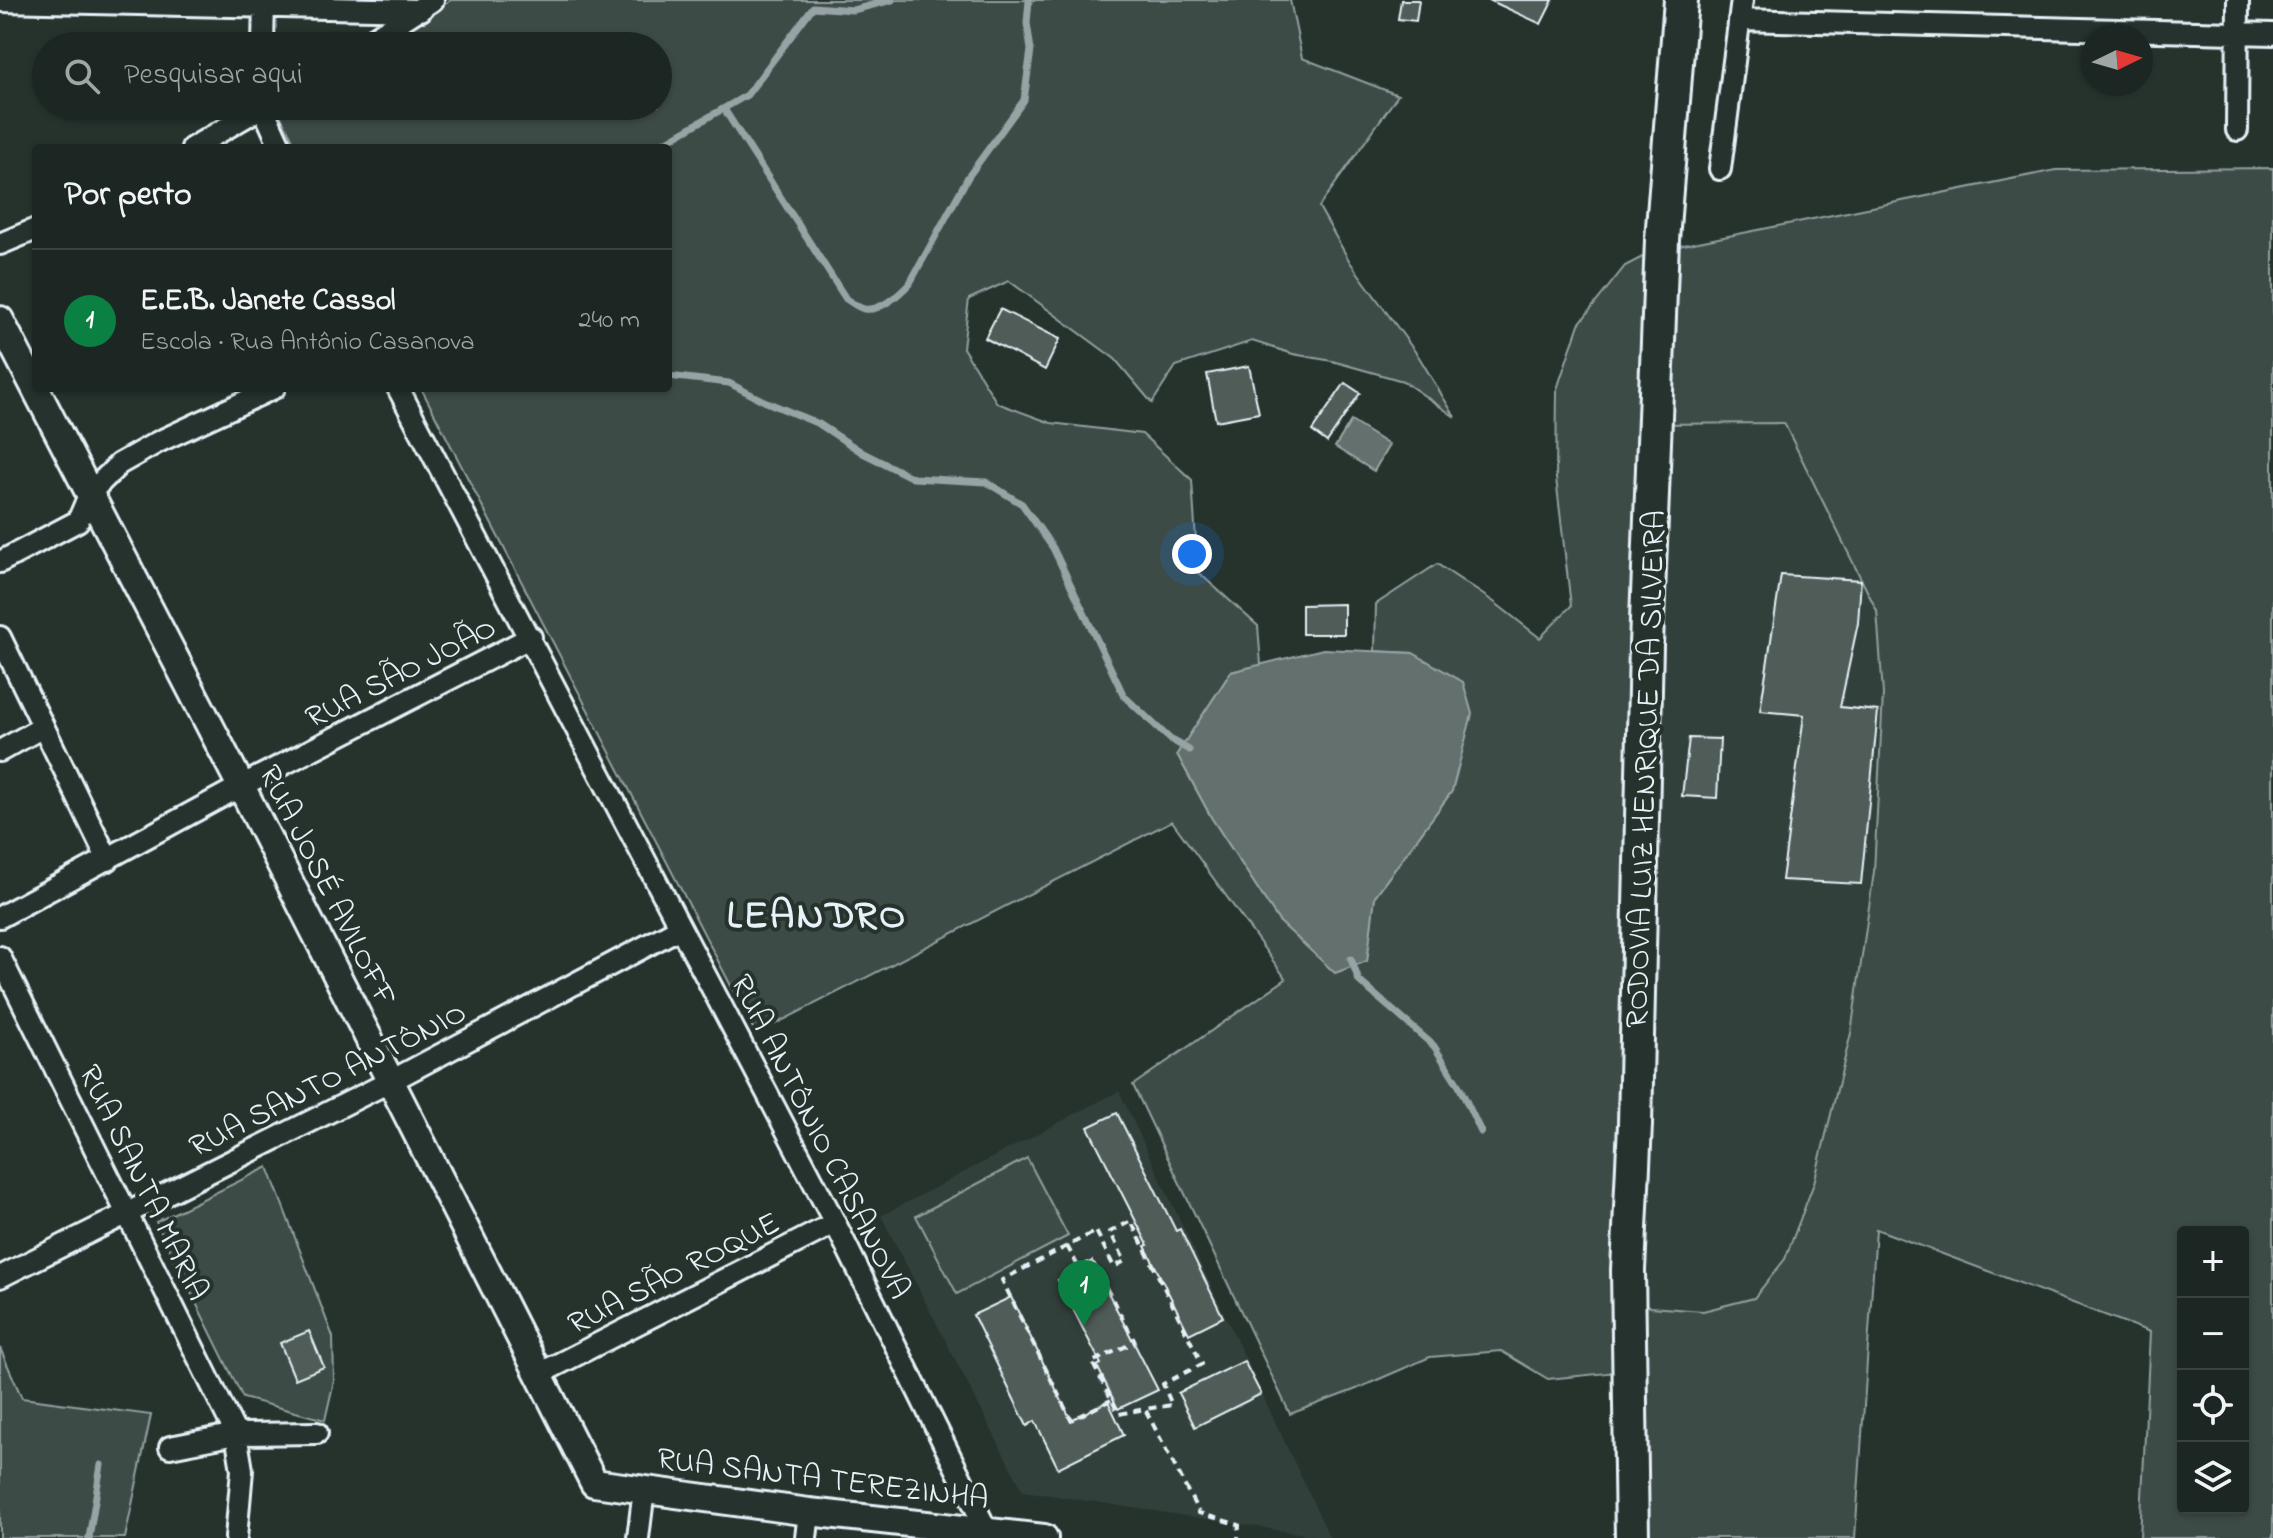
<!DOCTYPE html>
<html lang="pt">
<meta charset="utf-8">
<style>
:root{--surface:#1c2622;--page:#252e2a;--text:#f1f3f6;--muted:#a0a5a5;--line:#3a4340;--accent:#0b8043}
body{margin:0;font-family:"Indie Flower",sans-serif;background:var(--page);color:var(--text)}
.controls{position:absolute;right:24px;bottom:24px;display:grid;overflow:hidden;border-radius:8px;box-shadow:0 2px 6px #0004}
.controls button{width:72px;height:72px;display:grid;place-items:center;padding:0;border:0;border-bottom:2px solid var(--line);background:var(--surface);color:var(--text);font:40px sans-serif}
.compass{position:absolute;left:2081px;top:24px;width:72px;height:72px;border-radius:50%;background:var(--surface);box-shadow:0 2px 6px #0004;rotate:85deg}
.you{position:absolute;left:1192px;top:554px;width:28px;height:28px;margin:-20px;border:6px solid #fff;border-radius:50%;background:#1a73e8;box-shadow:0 0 0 12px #1a73e833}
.badge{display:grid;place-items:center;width:52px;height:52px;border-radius:50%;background:var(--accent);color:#fff;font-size:26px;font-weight:700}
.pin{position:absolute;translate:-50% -66px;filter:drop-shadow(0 2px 4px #0008)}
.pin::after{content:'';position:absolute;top:42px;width:28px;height:24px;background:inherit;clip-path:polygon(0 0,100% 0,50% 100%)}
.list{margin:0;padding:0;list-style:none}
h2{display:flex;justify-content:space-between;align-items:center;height:104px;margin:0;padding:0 32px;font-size:34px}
h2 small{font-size:26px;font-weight:400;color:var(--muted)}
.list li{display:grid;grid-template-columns:52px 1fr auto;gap:24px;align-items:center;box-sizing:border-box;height:144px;padding:0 32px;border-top:2px solid var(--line)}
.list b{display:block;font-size:30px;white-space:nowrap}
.list p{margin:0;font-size:26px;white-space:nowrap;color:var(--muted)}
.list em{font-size:26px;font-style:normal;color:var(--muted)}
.icon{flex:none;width:44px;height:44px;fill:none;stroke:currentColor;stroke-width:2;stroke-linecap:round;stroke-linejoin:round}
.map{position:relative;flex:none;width:2273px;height:1538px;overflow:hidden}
.search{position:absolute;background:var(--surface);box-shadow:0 2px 6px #0004;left:32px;top:32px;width:640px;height:88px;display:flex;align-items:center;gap:20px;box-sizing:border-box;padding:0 28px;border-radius:44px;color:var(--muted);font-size:30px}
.panel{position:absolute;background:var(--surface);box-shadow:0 2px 6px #0004;left:32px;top:144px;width:640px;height:248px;border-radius:8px}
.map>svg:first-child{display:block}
</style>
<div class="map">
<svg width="2273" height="1538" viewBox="0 0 2273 1538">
<rect width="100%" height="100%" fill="#26332d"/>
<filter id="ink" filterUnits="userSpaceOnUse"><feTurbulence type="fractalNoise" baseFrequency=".0125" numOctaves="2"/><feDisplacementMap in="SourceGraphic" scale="16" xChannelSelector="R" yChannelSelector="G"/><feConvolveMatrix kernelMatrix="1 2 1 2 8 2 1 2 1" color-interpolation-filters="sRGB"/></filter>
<g filter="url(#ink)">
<path fill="#333f3a" d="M 1783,422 L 1877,612 L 1883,694 L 1874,872 L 1851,1033 L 1814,1183 L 1785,1259 L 1754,1298 L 1703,1311 L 1650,1307 L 1617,1291 L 1645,424 Z
M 1119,1091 L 1330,1538 L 1023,1491 L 881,1216 Z"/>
<path fill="#3e4b47" stroke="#939ea0" stroke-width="2" fill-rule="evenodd" d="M 451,0 L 1290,0 L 1302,58 L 1398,95 L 1319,207 L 1350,262 L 1419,357 L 1455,417 L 1403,381 L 1332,361 L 1293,354 L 1252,341 L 1176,366 L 1152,403 L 1115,359 L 1009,281 L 969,299 L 963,348 L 997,403 L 1051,423 L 1142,434 L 1192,480 L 1198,572 L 1258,626 L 1261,665 L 1231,672 L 1177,754 L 1211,817 L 1279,921 L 1367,961 L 1375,896 L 1452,791 L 1413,653 L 1375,651 L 1376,604 L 1437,564 L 1494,602 L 1540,638 L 1571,606 L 1556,478 L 1557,389 L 1579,324 L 1625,266 L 1654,251 L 2056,170 L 2273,168 L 2273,1538 L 2140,1538 L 2150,1332 L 1876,1229 L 1855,1538 L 1617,1538 L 1617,1372 L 1548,1379 L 1501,1351 L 1430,1357 L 1354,1390 L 1290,1414 L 1133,1085 L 1286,979 L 1172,821 L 756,1034 L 421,388 L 668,388 L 668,148 L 297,148 L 277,109 L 282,106 L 658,106 L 658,46 L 378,46 ZM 1784,423 L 1877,611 L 1883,694 L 1874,872 L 1851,1033 L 1814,1183 L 1785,1259 L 1754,1298 L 1703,1311 L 1650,1307 L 1617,1291 L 1645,424 ZM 2183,1232 L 2243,1232 L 2243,1508 L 2183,1508 Z
M 1027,1158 L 1068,1236 L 957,1294 L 916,1216 Z
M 268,1167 L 333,1337 L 334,1381 L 325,1420 L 243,1398 L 156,1222 Z
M 0,1348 L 22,1398 L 151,1415 L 125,1538 L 0,1538 Z"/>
<path fill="#636f6d" stroke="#98a3a5" stroke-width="2" d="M 1351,421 L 1389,445 L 1374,471 L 1335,447 Z
M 1323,649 L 1413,653 L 1463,682 L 1472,714 L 1452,791 L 1375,896 L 1367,961 L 1335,973 L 1279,921 L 1211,817 L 1177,754 L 1231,672 Z"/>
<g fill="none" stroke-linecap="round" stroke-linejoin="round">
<path stroke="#98a3a5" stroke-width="7" d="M 724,109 L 846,299 C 851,302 858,308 864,309 C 880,312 900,294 910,283 L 968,177 L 1024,100 L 1031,50 L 1027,23 L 1029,0
M 655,148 L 747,95 L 813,7 L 853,10 L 892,0
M 668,376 L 729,383 L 764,401 L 819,424 L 863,453 L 913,478 L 986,482 L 1022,504 L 1053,548 L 1124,696 L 1170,739 L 1189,750
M 1351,959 L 1359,981 L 1434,1046 L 1459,1086 L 1481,1132
M 89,1538 L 101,1465"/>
</g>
<path fill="#505c59" stroke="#e8f1f8" stroke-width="2" d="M 1401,0 L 1419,0 L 1416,21 L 1398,19 Z
M 1489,0 L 1553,0 L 1541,24 Z
M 1000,309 L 1060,339 L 1045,370 L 985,338 Z
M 1249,366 L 1259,413 L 1216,421 L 1207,374 Z
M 1345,383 L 1360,393 L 1327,442 L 1312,431 Z
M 1781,575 L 1861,580 L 1858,623 L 1840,707 L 1878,711 L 1861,884 L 1782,880 L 1804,715 L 1760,711 Z
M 1344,604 L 1344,634 L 1302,634 L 1302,605 Z
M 1689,738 L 1720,739 L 1717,798 L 1682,796 Z
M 1117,1113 L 1176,1231 L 1180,1229 L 1223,1317 L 1189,1334 L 1145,1246 L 1148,1245 L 1088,1127 Z
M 1092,1261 L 1158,1390 L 1118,1409 L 1097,1366 L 1101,1364 L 1058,1280 Z
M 1011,1297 L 1071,1420 L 1108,1401 L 1124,1435 L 1058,1468 L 1035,1421 L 1027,1426 L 973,1315 Z
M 309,1331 L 324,1367 L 295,1379 L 280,1343 Z
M 1244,1361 L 1261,1394 L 1195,1427 L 1178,1393 Z"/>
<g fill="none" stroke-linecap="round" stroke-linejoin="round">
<g stroke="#e8f1f8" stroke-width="26">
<path id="minor" d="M 0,1 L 421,10
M 1739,20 L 2273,34
M 263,46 L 264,0
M 362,46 L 433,0
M 262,106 L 281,148
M 2237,130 L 2238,0
M 192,148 L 264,106
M 1720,169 L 1742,0
M 0,244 L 36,229
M 398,388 L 835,1223 L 987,1531 L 986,1538
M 0,562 L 78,521 L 90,493 L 119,464 L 158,442 L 274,388
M 0,637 L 108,860
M 0,751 L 43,727
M 0,917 L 241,786 L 531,637
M 0,957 L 236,1434 L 242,1470 L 236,1538
M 0,1277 L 389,1082 L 680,928
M 539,1374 L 835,1223
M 170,1447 L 236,1434 L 317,1433
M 638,1538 L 644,1490
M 806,1538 L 809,1512"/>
</g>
<g stroke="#e8f1f8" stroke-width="32">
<path id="tertiary" d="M 0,320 L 241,786 L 594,1483 L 809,1512 L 1044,1538"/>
</g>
<g stroke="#e8f1f8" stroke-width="38">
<path id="primary" d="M 1632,1538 L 1628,1270 L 1635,1124 L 1646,645 L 1662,240 L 1681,0"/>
</g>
<path stroke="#e8f1f8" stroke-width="4" stroke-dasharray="8 6" stroke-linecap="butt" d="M 1067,1246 L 1079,1268 L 1092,1261 L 1135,1342 L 1092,1362 L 1119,1414 L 1145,1409 L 1199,1513 L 1239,1525 L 1238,1538
M 1111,1400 L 1071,1420 L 1002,1280 L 1096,1231 L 1114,1267 L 1125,1261 L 1110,1232 L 1131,1221 L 1202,1364 L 1163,1384 L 1172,1405 L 1145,1409"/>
<use href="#minor" stroke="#26332d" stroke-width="20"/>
<use href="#tertiary" stroke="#26332d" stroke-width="26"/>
<use href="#primary" stroke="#26332d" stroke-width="32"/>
</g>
</g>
<g text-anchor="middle" stroke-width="8" stroke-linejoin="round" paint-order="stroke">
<g font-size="32" fill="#e8f1f8" stroke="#26332d">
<text transform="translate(400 671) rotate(-27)" y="11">RUA SÃO JOÃO</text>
<text transform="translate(1644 769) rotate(-88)" y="11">RODOVIA LUIZ HENRIQUE DA SILVEIRA</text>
<text transform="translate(329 885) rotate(63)" y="11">RUA JOSÉ AVILOFF</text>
<text transform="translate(327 1078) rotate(-27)" y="11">RUA SANTO ANTÔNIO</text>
<text transform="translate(822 1136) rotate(63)" y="11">RUA ANTÔNIO CASANOVA</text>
<text transform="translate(145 1182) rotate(64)" y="11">RUA SANTA MARIA</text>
<text transform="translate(673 1272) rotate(-27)" y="11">RUA SÃO ROQUE</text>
<text transform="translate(823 1477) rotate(7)" y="11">RUA SANTA TEREZINHA</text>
</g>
<g font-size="40" font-weight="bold" letter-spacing="2" fill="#e8f1f8" stroke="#26332d">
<text x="817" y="927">LEANDRO</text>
</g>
</g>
</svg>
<div class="controls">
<button>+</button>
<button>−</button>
<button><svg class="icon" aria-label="locate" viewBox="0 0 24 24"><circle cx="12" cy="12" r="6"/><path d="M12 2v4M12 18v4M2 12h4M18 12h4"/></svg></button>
<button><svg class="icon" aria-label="layers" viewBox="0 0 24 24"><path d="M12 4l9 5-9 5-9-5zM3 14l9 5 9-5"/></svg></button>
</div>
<svg class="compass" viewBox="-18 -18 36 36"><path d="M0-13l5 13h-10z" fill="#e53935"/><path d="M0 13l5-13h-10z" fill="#a0a5a5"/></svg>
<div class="you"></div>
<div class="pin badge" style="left:1084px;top:1326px">1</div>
<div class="search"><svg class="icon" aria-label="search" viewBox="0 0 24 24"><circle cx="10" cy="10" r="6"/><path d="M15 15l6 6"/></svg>Pesquisar aqui</div>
<section class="panel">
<h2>Por perto<small></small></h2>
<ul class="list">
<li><span class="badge">1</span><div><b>E.E.B. Janete Cassol</b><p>Escola · Rua Antônio Casanova</p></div><em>240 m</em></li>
</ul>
</section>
</div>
